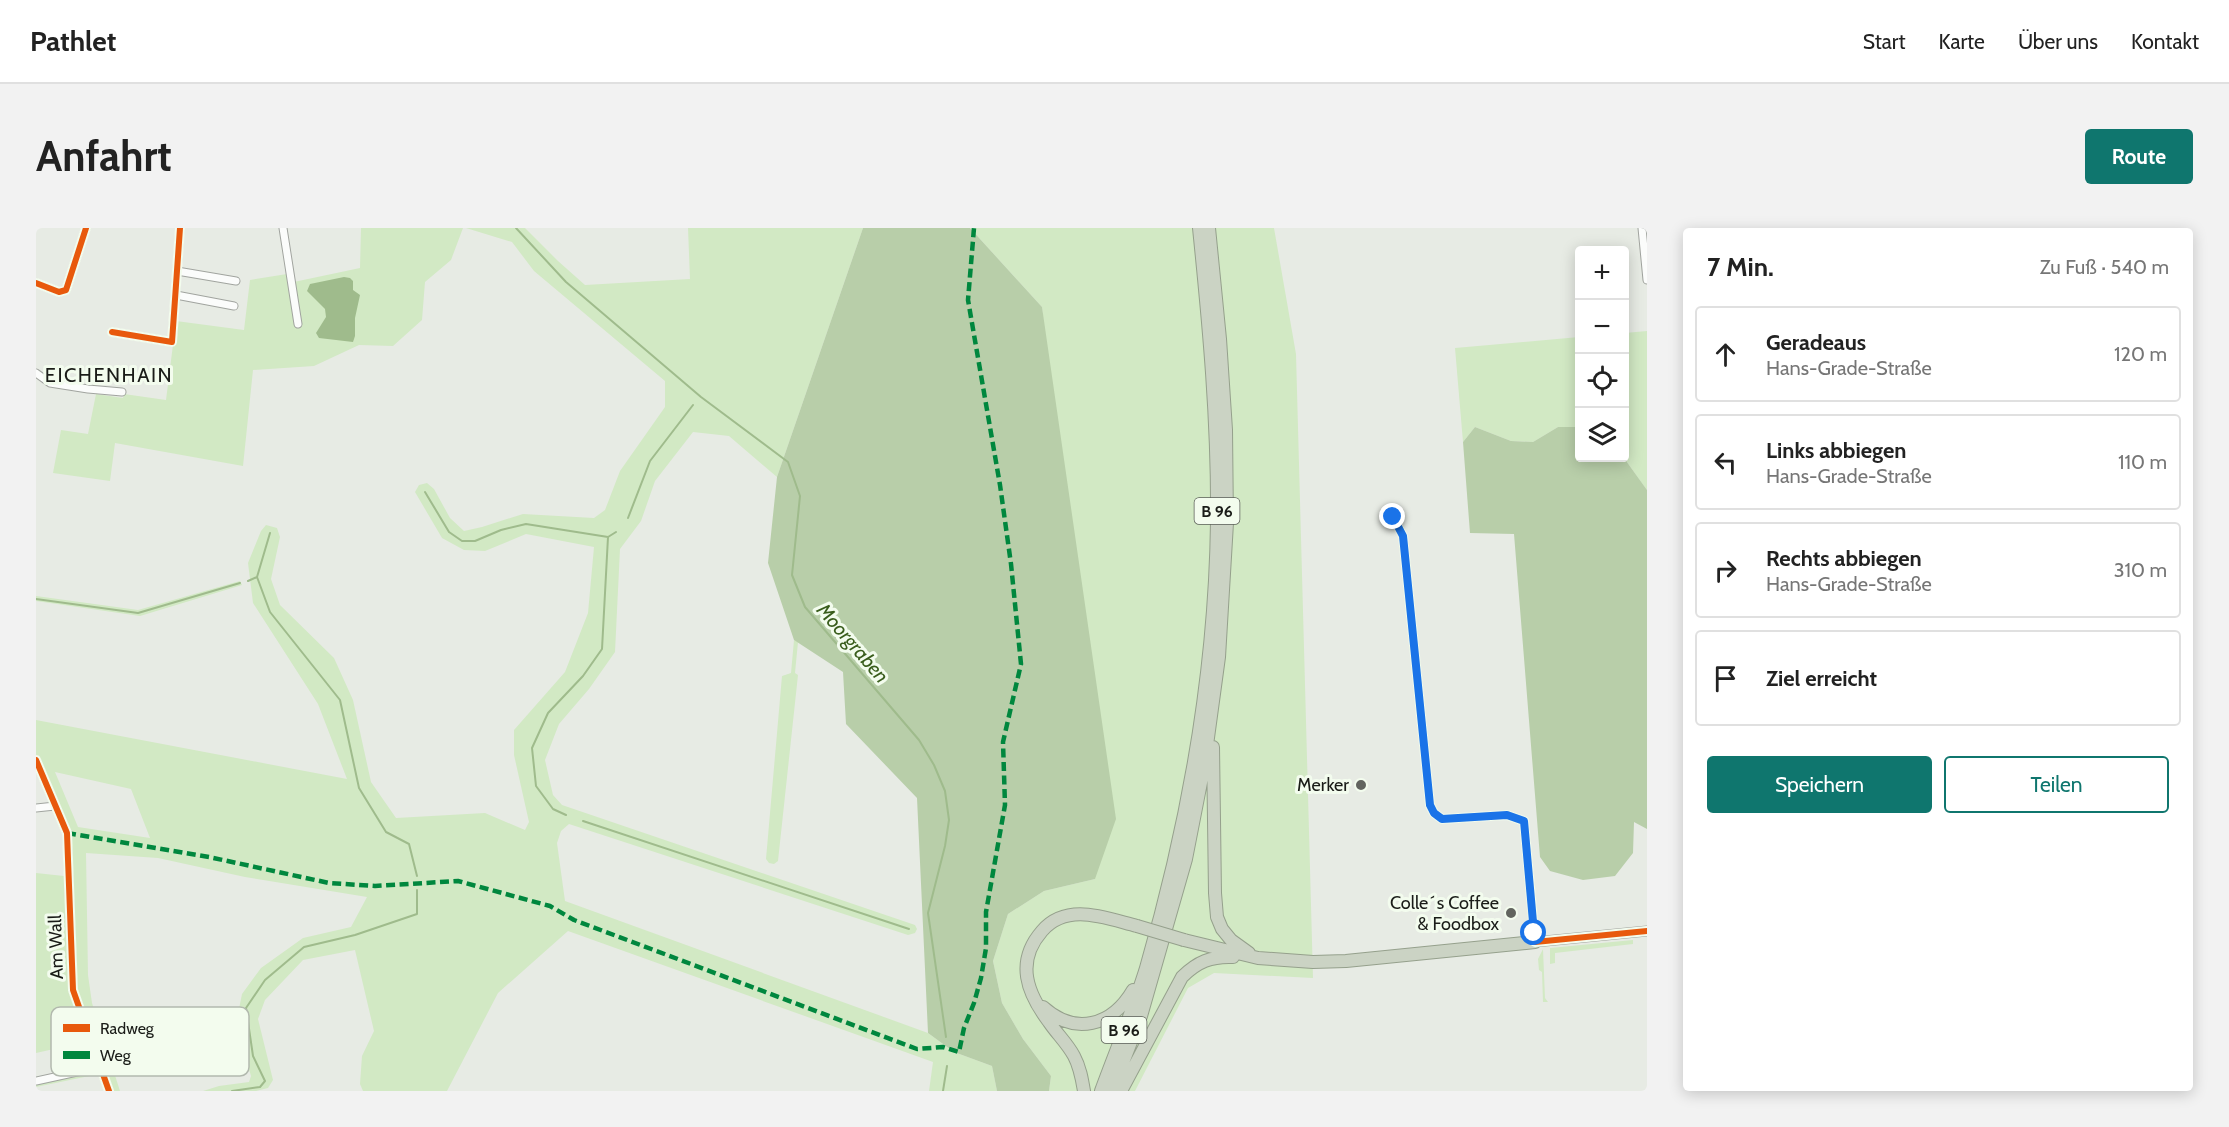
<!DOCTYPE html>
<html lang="de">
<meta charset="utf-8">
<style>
:root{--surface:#fff;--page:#f2f2f2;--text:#222;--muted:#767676;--line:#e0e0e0;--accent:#0f766e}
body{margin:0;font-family:Cabin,sans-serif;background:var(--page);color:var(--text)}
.controls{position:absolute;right:18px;top:18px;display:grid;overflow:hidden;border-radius:6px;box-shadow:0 3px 15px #0003}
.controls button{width:54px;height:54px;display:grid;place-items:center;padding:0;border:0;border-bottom:2px solid var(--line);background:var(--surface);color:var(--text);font:30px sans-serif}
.stop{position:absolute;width:18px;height:18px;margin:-14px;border:4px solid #1a73e8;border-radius:50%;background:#fff}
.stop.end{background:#1a73e8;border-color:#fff;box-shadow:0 2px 6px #0008}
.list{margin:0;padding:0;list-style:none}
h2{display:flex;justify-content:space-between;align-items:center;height:78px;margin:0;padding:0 24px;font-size:26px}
h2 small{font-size:20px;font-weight:400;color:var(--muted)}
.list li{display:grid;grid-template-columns:39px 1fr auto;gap:18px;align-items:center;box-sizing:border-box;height:96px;margin:0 12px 12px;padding:0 12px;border:2px solid var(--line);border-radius:6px}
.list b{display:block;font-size:22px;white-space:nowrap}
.list p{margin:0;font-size:20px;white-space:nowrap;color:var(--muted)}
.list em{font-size:20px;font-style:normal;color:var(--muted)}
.actions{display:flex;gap:12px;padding:18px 24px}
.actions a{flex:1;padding:14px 0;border:2px solid var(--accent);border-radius:6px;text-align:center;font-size:21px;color:var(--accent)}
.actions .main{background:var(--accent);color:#fff}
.icon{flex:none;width:33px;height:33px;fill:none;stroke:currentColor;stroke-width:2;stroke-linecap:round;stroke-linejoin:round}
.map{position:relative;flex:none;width:1611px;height:863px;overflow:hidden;border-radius:6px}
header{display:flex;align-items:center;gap:36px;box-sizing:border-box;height:84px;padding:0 30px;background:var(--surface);border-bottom:2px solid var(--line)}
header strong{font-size:28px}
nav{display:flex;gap:33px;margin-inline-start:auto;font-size:21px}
.intro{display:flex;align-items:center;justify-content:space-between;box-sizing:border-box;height:144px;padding:0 36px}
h1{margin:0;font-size:42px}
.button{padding:15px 27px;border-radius:6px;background:var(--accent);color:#fff;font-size:21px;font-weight:700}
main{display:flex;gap:36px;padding:0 36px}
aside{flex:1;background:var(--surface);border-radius:6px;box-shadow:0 3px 15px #0003}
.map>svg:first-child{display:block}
</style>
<header>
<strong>Pathlet</strong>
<nav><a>Start</a><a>Karte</a><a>Über uns</a><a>Kontakt</a></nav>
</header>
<div class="intro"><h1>Anfahrt</h1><a class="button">Route</a></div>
<main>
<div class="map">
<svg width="1611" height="863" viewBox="0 0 1611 863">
<rect width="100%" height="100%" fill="#e7ebe4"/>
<path fill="#d2e9c4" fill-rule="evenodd" d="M 325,0 L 427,0 L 415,32 L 389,54 L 386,92 L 357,118 L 323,117 L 278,138 L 217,142 L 207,238 L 79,215 L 74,253 L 17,245 L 25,202 L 52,206 L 60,166 L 87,170 L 88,166 L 130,172 L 140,93 L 208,102 L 214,52 L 251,46 L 253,55 L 324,40 Z
M 430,0 L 489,0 L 522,33 L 549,57 L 654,51 L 652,0 L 827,0 L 741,249 L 693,208 L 657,204 L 619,253 L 605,293 L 584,321 L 579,424 L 553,461 L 523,496 L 509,532 L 517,567 L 526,577 L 879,697 L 881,701 L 879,705 L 872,707 L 533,596 L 525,603 L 521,615 L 529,673 L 892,805 L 918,824 L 956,838 L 961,863 L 893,863 L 897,834 L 532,703 L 462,765 L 411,863 L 327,863 L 324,856 L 326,828 L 338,803 L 319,722 L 267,732 L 229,772 L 222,791 L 237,852 L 232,860 L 220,863 L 167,863 L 183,858 L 213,854 L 215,848 L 210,831 L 202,786 L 206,766 L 225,740 L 267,710 L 315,699 L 331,669 L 209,649 L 122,630 L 50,625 L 52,747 L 56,775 L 84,863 L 69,863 L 63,846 L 0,859 L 0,849 L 56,838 L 57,835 L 49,814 L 0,825 L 0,645 L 28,648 L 27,605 L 0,539 L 0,492 L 311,551 L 282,476 L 217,375 L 212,335 L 225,303 L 230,297 L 241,300 L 244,309 L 235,351 L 244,377 L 298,430 L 317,472 L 335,554 L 360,590 L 449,585 L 489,602 L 493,594 L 478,527 L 478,502 L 529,444 L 552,385 L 558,319 L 490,306 L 449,323 L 428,322 L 406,310 L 379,264 L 383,257 L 391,255 L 398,261 L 414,290 L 428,303 L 446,299 L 487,286 L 558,290 L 569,282 L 584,243 L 629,179 L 629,153 L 498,43 L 476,14 ZM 19,544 L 95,561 L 114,610 L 42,599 Z
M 934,0 L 1238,0 L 1260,126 L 1277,750 L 1178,745 L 1152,760 L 1099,863 L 1013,863 L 1015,848 L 987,811 L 966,775 L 957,733 L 972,686 L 1008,663 L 1059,651 L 1006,79 Z
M 1611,103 L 1611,262 L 1588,230 L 1589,105 Z
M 1543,109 L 1543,199 L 1522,199 L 1497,214 L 1475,213 L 1439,199 L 1427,214 L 1419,120 Z
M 204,353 L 206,357 L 104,388 L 0,373 L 0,368 L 102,382 Z
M 758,412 L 762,414 L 759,445 L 762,447 L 742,633 L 738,636 L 733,635 L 730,631 L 746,448 L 755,445 Z
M 1597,712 L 1597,716 L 1519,725 L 1519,735 L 1514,736 L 1514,720 Z
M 1507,721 L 1509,770 L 1512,774 L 1507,774 L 1506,744 L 1503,742 L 1502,731 Z"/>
<path fill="#b8cea9" d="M 827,0 L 934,0 L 1006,79 L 1080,591 L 1059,651 L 1008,663 L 972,686 L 957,733 L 966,775 L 987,811 L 1015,848 L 1013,863 L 961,863 L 956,838 L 918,824 L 892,805 L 881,570 L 810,496 L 807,444 L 758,412 L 732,335 L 741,249 Z
M 1439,199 L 1475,213 L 1497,214 L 1522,199 L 1543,199 L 1544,230 L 1588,230 L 1611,262 L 1611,601 L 1598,594 L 1597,625 L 1579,648 L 1547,652 L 1514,643 L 1504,629 L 1478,306 L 1434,305 L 1427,214 Z"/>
<path fill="#9fbb8c" d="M 308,49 L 314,50 L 317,53 L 317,62 L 324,67 L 319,90 L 319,108 L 317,114 L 283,110 L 280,105 L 290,89 L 289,81 L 271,63 L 274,56 Z"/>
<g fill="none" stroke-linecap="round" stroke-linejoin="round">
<path stroke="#9fbb8c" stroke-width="2" d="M 480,0 L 530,54 L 665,169 L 752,234 L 764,268 L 756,347 L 769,379 L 883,512 L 898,537 L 909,563 L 913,592 L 909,618 L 892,685 L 910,809
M 389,264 L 413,304 L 426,313 L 439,313 L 465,302 L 490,296 L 572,309
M 592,290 L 614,233 L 657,177
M 234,305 L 221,349 L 234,384 L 304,472 L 323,560 L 350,604 L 373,616 L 381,648
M 212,353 L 221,349
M 0,371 L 102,385 L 204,355
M 530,587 L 517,581 L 500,558 L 496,520 L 512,485 L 547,448 L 566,421 L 572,309 L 580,304
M 547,593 L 873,701
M 196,863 L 224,859 L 229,853 L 217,828 L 210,780 L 229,752 L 268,719 L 319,707 L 381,686 L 381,662
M 907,863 L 911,838"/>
<g stroke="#a1a49f" stroke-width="9">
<path id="street" d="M 247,0 L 262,96
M 1606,0 L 1611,52
M 141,43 L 200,53
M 0,55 L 23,64 L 30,62 L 50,0
M 140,67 L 198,78
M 76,104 L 136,114 L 144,0
M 0,145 L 14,155 L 52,161 L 86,164
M 1357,289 L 1367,308 L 1394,577 L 1398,585 L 1406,591 L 1471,587 L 1488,593 L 1499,714
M 0,532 L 31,605 L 37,762 L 73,863
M 0,580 L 19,578
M 0,853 L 64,839"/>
</g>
<g stroke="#a1a49f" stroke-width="11">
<path id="secondary" d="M 1499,714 L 1611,703"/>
</g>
<g stroke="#95a08c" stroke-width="14">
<path id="highway" d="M 1177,519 L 1179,665 L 1181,689 L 1186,701 L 1195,712 L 1213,725
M 1148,712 L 1222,730 L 1277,734 L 1310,733 L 1499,714
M 1007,779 C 1039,808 1076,798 1097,762
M 1048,863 C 1046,851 1044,839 1038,828 C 1031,815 1021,806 1013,794 C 991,765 979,734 1006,703 C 1031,674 1069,690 1101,698
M 1065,863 C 1080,822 1097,782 1110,740 C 1152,595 1179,445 1181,294 C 1182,195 1173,98 1163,0
M 1076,863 L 1105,788 L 1150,631 L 1168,539 L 1183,429 L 1191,295 L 1190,202 L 1184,111 L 1173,0
M 1085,863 L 1146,749 C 1161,734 1175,728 1197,729"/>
</g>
<use href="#street" stroke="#fbfcfb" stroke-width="7"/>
<use href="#secondary" stroke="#edf0ea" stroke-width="9"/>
<use href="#highway" stroke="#cbd3c4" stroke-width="12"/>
<g stroke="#95a08c" stroke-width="14" stroke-linecap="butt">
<path id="highway-bridge" d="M 1101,698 L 1148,712"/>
</g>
<use href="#highway-bridge" stroke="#cbd3c4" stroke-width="12"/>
<path stroke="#00873e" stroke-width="4.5" stroke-dasharray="9 4.5" stroke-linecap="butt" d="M 31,605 L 173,629 L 293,655 L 339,658 L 422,653 L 514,678 L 538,692 L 881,821 L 907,819 L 923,824 L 928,800 L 938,775 L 945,750 L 950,720 L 950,684 L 969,577 L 967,514 L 985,436 L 975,336 L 964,257 L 932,72 L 938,0"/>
<g stroke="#f3fcee" stroke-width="10">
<path id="cycleway" d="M 0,55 L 23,64 L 30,62 L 50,0
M 76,104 L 136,114 L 144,0
M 1357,289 L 1367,308 L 1394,577 L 1398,585 L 1406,591 L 1471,587 L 1488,593 L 1499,714 L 1611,703
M 0,532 L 31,605 L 37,762 L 73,863"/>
</g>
<use href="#cycleway" stroke="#e8590c" stroke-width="6"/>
</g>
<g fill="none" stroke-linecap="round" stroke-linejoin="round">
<path stroke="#1a73e8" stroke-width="8" d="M 1357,289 L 1367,308 L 1394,577 L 1398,585 L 1406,591 L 1471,587 L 1488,593 L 1498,705"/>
</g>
<g fill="#62645f" stroke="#f3fcee" stroke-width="2">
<circle cx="1325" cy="557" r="6"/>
<circle cx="1475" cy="685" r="6"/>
</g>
<g text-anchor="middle" stroke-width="6" stroke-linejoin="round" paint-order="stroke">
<g fill="#f3fcee" stroke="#5b5f58" stroke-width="1.5">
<rect x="1158.5" y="270" width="45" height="26" rx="4.5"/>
<rect x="1065.5" y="789" width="45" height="26" rx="4.5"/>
</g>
<g font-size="16" font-weight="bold" fill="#1a1c18">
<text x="1181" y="289">B 96</text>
<text x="1088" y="808">B 96</text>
</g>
<g font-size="18" fill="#1a1c18" stroke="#f3fcee" text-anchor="end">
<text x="1313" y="563">Merker</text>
<text x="1463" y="681">Colle´s Coffee<tspan x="1463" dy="21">&amp; Foodbox</tspan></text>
</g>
<g font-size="18" fill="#1a1c18" stroke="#f3fcee">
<text transform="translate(20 719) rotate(-92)" y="6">Am Wall</text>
</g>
<g font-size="20" letter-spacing="1.5" fill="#1a1c18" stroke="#f3fcee">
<text x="73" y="154">EICHENHAIN</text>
</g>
<g font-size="20" font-style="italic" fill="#395d1c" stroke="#f3fcee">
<text transform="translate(817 415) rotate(49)" y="7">Moorgraben</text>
</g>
</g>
<rect x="15" y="779" width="198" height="69" rx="9" fill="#f3fcee" stroke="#b2b9ae" stroke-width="1.5"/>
<rect x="27" y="796" width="27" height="8" fill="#e8590c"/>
<rect x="27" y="823" width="27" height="8" fill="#00873e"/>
<g font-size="16" fill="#1a1c18">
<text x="64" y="806">Radweg</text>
<text x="64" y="833">Weg</text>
</g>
</svg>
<div class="controls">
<button>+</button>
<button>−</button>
<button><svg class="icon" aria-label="locate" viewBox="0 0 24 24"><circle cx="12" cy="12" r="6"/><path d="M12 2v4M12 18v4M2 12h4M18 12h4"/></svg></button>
<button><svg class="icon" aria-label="layers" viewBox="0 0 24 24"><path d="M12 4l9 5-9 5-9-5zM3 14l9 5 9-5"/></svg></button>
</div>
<div class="stop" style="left:1498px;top:705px"></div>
<div class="stop end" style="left:1357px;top:289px"></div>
</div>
<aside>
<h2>7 Min.<small>Zu Fuß · 540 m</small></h2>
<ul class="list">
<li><svg class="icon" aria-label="ahead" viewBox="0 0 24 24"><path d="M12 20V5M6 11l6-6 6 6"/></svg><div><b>Geradeaus</b><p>Hans-Grade-Straße</p></div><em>120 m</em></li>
<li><svg class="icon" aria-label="left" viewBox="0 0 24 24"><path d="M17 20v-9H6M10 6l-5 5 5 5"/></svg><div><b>Links abbiegen</b><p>Hans-Grade-Straße</p></div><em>110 m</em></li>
<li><svg class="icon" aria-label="right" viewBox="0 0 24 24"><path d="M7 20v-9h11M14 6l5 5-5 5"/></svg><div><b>Rechts abbiegen</b><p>Hans-Grade-Straße</p></div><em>310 m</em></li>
<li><svg class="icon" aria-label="arrive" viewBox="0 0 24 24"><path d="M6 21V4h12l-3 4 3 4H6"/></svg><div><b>Ziel erreicht</b></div></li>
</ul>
<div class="actions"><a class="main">Speichern</a><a>Teilen</a></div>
</aside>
</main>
